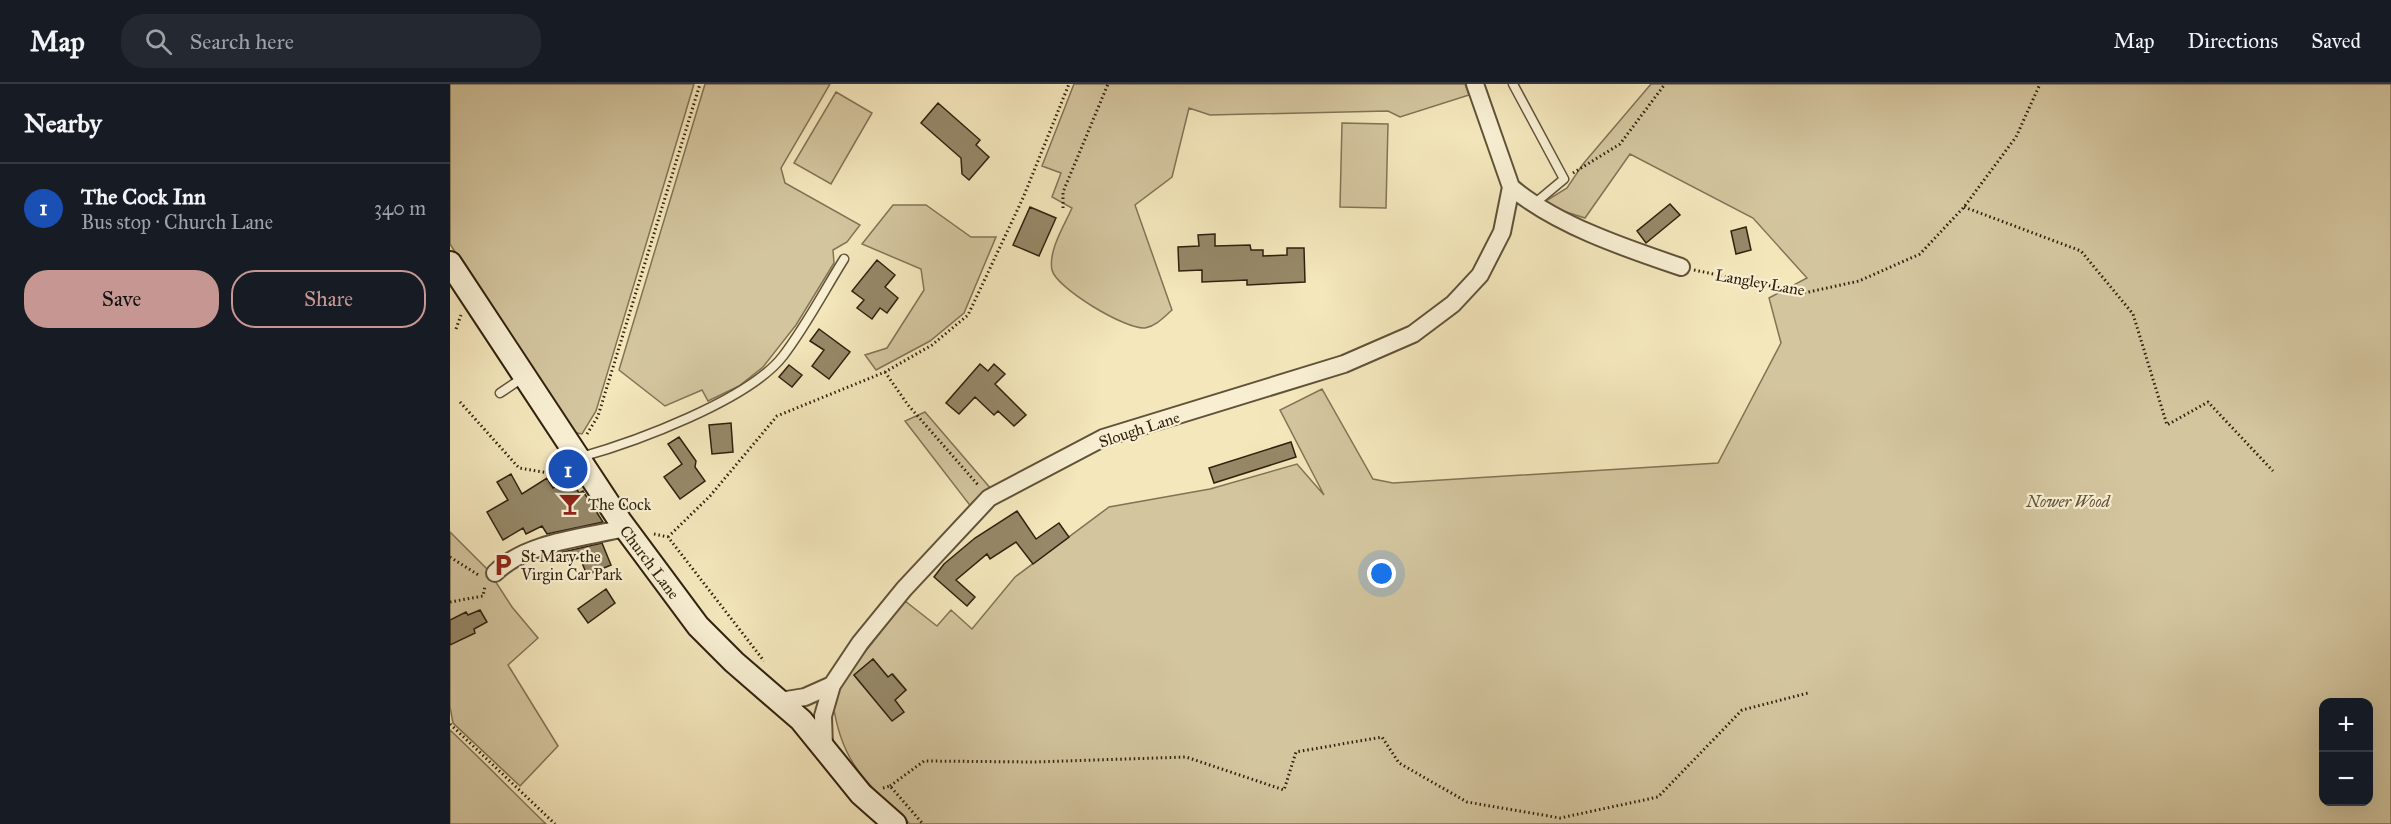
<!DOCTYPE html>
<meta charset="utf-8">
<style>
:root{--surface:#171b24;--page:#242831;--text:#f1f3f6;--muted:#9ea1a6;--line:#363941;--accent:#c59692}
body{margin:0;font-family:"IM FELL Great Primer",serif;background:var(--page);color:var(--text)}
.controls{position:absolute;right:18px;bottom:18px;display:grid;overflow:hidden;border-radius:12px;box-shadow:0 6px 24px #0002}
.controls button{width:54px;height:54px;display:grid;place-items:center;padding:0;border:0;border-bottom:2px solid var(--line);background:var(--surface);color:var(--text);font:30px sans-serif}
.you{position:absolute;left:932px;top:490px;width:21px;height:21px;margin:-15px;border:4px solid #fff;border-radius:50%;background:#1a73e8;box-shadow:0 0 0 9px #1a73e833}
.badge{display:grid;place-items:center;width:39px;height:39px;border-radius:50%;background:var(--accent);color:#fff;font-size:20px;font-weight:700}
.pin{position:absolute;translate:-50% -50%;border:3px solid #fff;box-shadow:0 2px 6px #0006}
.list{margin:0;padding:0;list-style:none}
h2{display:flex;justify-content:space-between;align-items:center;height:78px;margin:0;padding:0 24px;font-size:26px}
h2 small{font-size:20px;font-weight:400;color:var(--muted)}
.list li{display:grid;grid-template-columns:39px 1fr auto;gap:18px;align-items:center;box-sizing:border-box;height:90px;padding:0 24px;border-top:2px solid var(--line)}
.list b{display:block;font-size:22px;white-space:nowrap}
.list p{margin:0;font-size:20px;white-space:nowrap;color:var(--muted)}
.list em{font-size:20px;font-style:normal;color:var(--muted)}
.actions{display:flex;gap:12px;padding:18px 24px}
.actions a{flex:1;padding:14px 0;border:2px solid var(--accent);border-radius:24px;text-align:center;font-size:21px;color:var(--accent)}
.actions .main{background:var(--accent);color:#111}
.icon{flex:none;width:33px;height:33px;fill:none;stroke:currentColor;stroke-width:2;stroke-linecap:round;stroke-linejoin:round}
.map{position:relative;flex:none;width:1941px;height:740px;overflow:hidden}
header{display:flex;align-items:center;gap:36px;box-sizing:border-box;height:84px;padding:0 30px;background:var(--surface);border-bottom:2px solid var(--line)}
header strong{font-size:28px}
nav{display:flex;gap:33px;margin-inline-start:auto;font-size:21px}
.search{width:420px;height:54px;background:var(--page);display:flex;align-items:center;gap:15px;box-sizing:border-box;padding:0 21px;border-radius:24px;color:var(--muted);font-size:22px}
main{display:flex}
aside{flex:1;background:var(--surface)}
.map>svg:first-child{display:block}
</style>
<header>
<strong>Map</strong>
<div class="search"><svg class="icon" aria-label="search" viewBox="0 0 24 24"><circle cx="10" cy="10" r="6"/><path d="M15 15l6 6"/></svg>Search here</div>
<nav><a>Map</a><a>Directions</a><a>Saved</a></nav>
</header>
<main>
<aside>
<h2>Nearby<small></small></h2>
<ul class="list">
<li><span class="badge" style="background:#1a4fb4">1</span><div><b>The Cock Inn</b><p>Bus stop · Church Lane</p></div><em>340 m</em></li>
</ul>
<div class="actions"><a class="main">Save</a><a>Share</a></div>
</aside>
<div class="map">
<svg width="1941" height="740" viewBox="0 0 1941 740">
<rect width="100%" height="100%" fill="#f4e7bc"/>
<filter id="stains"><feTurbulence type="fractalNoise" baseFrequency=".00333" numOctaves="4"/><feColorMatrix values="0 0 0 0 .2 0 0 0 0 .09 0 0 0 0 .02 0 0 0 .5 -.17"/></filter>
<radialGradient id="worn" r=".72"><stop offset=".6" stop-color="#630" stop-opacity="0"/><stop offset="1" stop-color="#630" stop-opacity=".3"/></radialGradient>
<path fill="#d3c59e" stroke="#827356" stroke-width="1.5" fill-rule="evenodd" d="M 0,0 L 244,0 L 146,327 L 132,350 L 122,348 L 106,326 L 0,160 Z
M 255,0 L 380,0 L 331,84 L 335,99 L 410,141 L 397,158 L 383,166 L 384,179 L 346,241 L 313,283 L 289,302 L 258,317 L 252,306 L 215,322 L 169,286 Z
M 624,0 L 1015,0 L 1019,11 L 950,33 L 938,27 L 760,31 L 739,24 L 722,93 L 685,121 L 722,226 C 714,233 706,242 695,244 C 676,246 606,204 602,186 C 598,167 614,142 622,124 L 602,113 L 611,89 L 592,82 Z
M 1201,0 L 1941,0 L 1941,740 L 460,740 C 418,700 391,680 383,619 L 393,596 L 455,517 L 487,542 L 501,526 L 522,545 L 565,493 L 659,423 L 760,405 L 847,380 L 874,411 L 830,326 L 872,305 L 923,395 L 943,399 L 1268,379 L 1331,259 L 1319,214 L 1357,194 L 1303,134 L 1180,70 L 1135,134 L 1091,120 L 1117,104 L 1133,80 ZM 423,575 L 438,593 L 443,590 L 456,606 L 434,626 L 404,591 ZM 1874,618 L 1918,618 L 1918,718 L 1874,718 Z
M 386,8 L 422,29 L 381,100 L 344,79 Z
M 892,39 L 938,40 L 936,124 L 890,123 Z
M 443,121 L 476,121 L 521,153 L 546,153 L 514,229 L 480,257 L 426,286 L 415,271 L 437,264 L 474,206 L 471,185 L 412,160 Z
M 475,328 L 542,406 L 522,424 L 455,337 Z
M 0,448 L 38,486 L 62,523 L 88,554 L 58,581 L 108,662 L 70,702 L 3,639 L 0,623 Z
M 0,646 C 33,677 64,709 96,740 L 0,740 Z"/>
<path fill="#968868" stroke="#30210d" stroke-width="1.5" d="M 488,19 L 530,56 L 526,61 L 539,73 L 519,96 L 512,90 L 511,74 L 471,39 Z
M 1220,120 L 1230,131 L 1196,159 L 1187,147 Z
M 580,123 L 606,134 L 589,172 L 563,161 Z
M 1296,143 L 1301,166 L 1286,170 L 1281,147 Z
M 765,150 L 765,162 L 800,161 L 801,166 L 813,166 L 813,172 L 837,171 L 837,164 L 854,164 L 855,198 L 797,201 L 797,196 L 752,198 L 752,186 L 729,187 L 728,163 L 749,162 L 748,151 Z
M 427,176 L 445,191 L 435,203 L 448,214 L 437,229 L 430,224 L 422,235 L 407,224 L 414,216 L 402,207 Z
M 369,245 L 400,268 L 379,295 L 362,282 L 374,266 L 360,257 Z
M 530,280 L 538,287 L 544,280 L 555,290 L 545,300 L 576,331 L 564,342 L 548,327 L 544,331 L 525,313 L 509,330 L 496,319 Z
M 339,281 L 352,291 L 342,303 L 329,293 Z
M 281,339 L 283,368 L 262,370 L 259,341 Z
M 229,353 L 246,377 L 245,383 L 255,397 L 230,415 L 214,393 L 232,380 L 218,360 Z
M 841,358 L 846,373 L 764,399 L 759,384 Z
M 61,390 L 72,410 L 97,394 L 103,404 L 113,398 L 123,399 L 129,409 L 133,407 L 153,438 L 97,450 L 92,442 L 76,450 L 73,444 L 53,456 L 37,428 L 58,416 L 47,398 Z
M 567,427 L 586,455 L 609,439 L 619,453 L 583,480 L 566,458 L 540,475 L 537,470 L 506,496 L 525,513 L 517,522 L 484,493 L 494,480 L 525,454 Z
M 152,459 L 161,481 L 137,491 L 130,474 L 105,479 L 104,470 Z
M 156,505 L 165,519 L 138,539 L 128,525 Z
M 30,526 L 37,538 L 24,545 L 25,549 L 0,561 L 0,536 L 16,528 L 18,531 Z
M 423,575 L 438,593 L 442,590 L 456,606 L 445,616 L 454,628 L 442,637 L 404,591 Z"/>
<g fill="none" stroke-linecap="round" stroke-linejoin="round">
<g stroke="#615239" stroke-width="11">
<path id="lane" d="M 1063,0 L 1114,95 L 1084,120
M 50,309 L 74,293
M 131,373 C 185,358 299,316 333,272 C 356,242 374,207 394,175"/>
</g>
<g stroke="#615239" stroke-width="20">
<path id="street" d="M 1025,0 L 1061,103
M 1061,103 C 1106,141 1175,164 1231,183
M 45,489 C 76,458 132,454 175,444
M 330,617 L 355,613 L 382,601
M 374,663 L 373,632 L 382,601 L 410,559 L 454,505 L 539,414 L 653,354 L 894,280 L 963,250 L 1003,220 L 1030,191 L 1052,148 L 1061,103"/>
</g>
<g stroke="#30210d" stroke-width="26">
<path id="secondary" d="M 0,179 L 170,437 L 248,542 L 284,578 L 351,636 L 411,710 L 445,740"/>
</g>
<path stroke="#30210d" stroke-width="3" stroke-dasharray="1.5 3" stroke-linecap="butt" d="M 1123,89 L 1170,60 L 1215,0
M 1514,123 L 1631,167 L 1683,230 L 1717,341 L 1758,318 L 1823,387
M 613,124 L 613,108 L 658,0
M 1244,186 L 1354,209 L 1409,197 L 1470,170 L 1514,123 L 1566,53 L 1590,0
M 6,245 L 11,231
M 435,288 L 458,321 L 529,402
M 10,318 L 69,384 L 99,389
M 137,350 L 148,332 L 250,0
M 204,450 L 218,453 L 314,577
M 218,453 L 260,412 L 327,332 L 435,288 L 482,261 L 518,231 L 573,114 L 619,0
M 0,473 L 30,492
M 0,518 L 33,512 L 35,502
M 0,640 L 105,740
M 440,702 L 474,677 L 585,678 L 736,673 L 834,706 L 846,668 L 932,653 L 949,679 L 1017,718 L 1110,734 L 1208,713 L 1292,626 L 1358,609
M 433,704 L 440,702 L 473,740"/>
<use href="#lane" stroke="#f8efd3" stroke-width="8"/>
<use href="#street" stroke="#f8efd3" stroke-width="16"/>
<use href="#secondary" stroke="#f8efd3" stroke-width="22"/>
</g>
<defs>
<g id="bar-bare" transform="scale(1.8)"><path d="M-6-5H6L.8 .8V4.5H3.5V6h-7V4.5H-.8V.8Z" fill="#8f2418" stroke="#f8efd3" stroke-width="2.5" paint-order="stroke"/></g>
<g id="parking-bare" transform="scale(1.8)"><path d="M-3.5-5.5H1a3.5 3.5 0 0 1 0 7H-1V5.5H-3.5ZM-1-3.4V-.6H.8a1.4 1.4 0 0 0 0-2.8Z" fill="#8f2418" stroke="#f8efd3" stroke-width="2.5" paint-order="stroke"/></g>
</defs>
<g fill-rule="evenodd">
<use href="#bar-bare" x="120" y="420"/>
<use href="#parking-bare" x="53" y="481"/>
</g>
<g text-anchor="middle" stroke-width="4.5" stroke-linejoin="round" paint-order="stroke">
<g font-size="16" fill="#30210d" stroke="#f8efd3">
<text transform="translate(1310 198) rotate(10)" y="6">Langley Lane</text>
<text transform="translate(689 345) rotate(-18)" y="6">Slough Lane</text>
<text transform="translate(200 478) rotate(53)" y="6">Church Lane</text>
</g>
<g font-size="16" font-style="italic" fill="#615238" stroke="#f8efd3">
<text x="1618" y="423">Nower Wood</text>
</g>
<g font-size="16" fill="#30210d" stroke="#f8efd3" text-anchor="start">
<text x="138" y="426">The Cock</text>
<text x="71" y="478">St Mary the<tspan x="71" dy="18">Virgin Car Park</tspan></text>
</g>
</g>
<rect width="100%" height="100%" filter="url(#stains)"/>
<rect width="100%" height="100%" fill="url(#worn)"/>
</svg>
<div class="controls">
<button>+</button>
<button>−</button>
</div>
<div class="you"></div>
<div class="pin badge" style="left:118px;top:385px;background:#1a4fb4">1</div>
</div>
</main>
